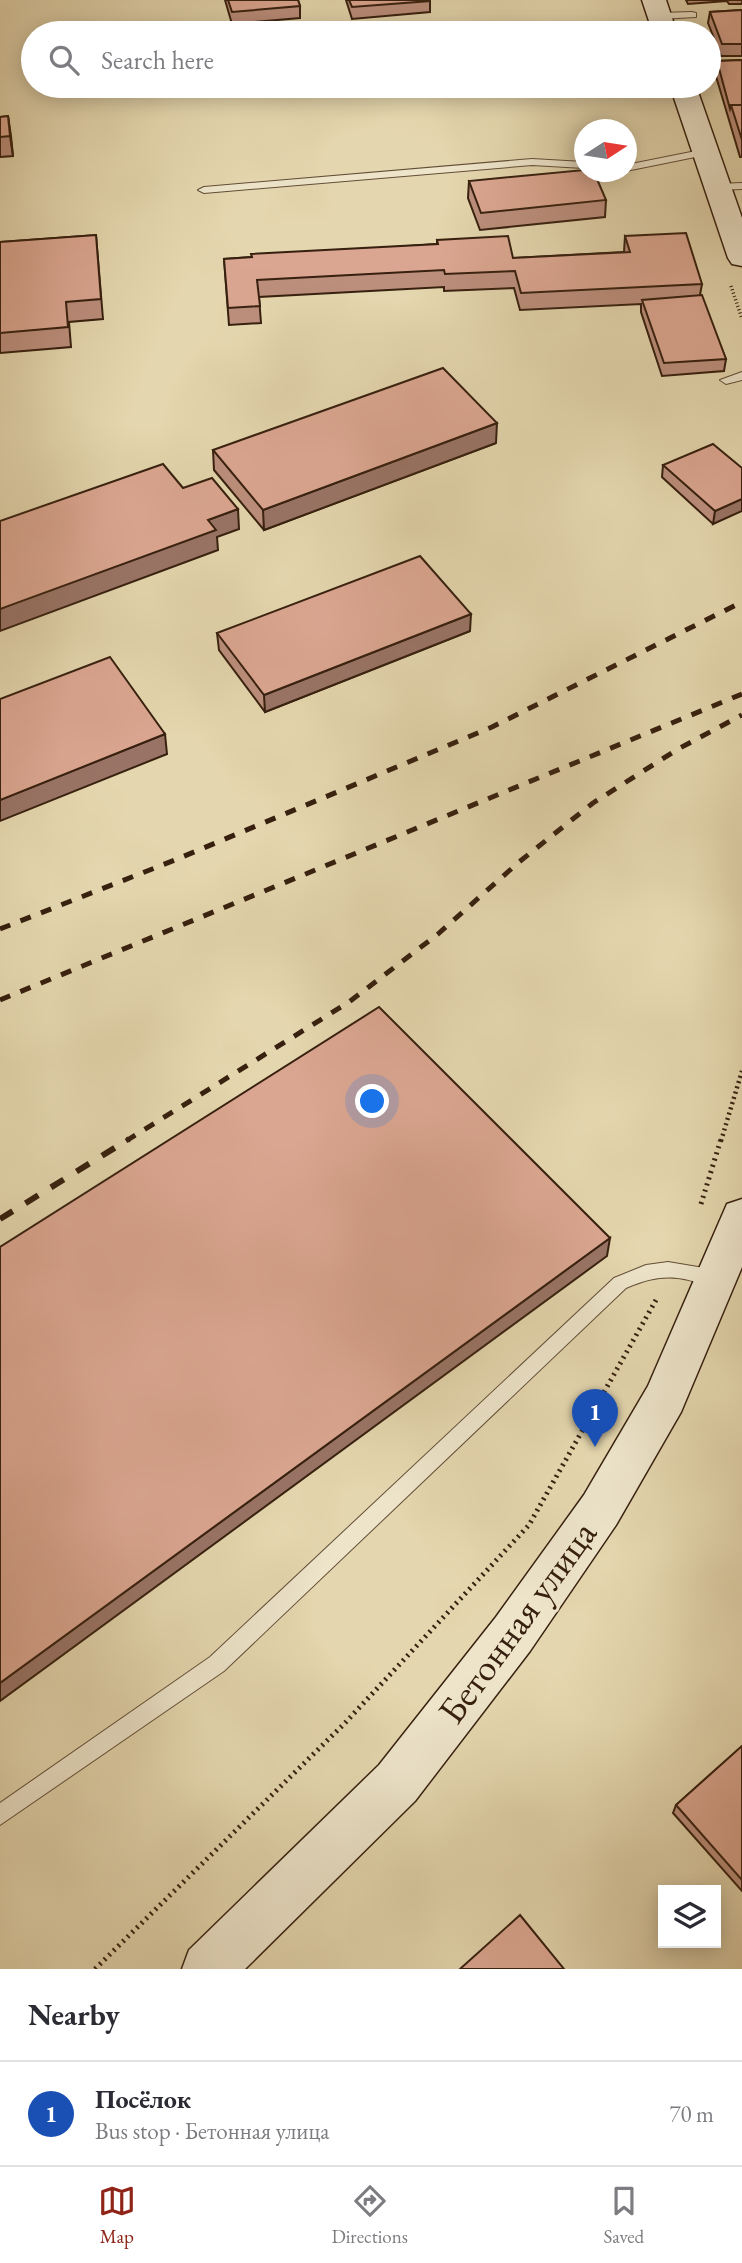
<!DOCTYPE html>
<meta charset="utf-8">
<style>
:root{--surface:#fff;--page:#f7f7f7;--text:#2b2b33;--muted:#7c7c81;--line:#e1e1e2;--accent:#8f2418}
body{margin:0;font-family:"EB Garamond",serif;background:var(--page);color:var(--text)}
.controls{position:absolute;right:21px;bottom:21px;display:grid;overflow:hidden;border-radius:0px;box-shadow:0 4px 18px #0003}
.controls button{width:63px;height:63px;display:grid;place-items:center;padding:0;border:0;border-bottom:2px solid var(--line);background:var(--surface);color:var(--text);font:35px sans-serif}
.compass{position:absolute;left:574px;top:119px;width:63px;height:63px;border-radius:50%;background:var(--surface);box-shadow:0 4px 18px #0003;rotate:78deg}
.you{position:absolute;left:373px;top:1102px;width:24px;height:24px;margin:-18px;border:5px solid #fff;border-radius:50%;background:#1a73e8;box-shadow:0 0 0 10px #1a73e833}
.badge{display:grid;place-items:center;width:46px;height:46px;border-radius:50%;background:var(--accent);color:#fff;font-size:23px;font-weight:700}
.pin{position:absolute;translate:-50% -58px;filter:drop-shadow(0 2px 4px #0008)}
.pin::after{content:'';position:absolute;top:37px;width:24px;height:21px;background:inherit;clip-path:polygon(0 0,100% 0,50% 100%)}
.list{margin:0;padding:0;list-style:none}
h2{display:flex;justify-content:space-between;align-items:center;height:91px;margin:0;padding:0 28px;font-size:30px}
h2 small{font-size:23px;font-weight:400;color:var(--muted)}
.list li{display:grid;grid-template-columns:46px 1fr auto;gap:21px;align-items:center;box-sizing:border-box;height:105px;padding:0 28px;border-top:2px solid var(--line)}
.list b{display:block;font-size:26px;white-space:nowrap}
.list p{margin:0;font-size:23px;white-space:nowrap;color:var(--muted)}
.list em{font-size:23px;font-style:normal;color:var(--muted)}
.icon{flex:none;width:38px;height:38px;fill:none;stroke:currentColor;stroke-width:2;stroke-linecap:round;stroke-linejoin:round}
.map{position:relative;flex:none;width:742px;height:1969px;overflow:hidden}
.search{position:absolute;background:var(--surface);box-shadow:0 4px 18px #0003;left:21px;right:21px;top:21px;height:77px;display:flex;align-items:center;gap:18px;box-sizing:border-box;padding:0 24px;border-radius:38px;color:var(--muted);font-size:26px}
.sheet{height:196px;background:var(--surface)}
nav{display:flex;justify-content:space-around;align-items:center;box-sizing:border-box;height:98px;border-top:2px solid var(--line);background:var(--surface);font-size:19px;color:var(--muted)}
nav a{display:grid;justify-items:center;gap:4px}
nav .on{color:var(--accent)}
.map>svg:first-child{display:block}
</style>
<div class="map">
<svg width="742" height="1969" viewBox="0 0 742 1969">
<rect width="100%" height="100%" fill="#e4d6ae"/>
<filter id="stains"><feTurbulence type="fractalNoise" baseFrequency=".00286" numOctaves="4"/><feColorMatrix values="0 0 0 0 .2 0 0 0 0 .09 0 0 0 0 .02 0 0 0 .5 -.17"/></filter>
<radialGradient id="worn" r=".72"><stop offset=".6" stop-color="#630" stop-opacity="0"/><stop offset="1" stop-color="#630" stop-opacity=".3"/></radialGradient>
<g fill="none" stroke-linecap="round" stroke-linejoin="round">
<g stroke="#624e37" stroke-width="2">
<path id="lane" d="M 692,12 L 696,13 L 696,17 L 660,19 L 655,16 L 660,13 Z
M 706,149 L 710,150 L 710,154 L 626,171 L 626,165 Z
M 532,159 L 584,162 L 584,168 L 532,165 L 204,193 L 198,190 L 204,187 Z
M 742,183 L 742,189 L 717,190 L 711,187 L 717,184 Z
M 742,372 L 742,380 L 726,384 L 720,380 Z
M 668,1262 L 716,1270 L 722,1273 L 725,1278 L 722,1283 C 709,1288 691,1279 677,1278 C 658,1276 643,1281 626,1288 L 224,1671 L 0,1825 L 0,1803 L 210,1657 L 614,1278 L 646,1265 Z"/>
</g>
<g stroke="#37200f" stroke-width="3">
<path id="secondary" d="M 642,0 L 666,0 L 677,33 L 653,33 Z
M 670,86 L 696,86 L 742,218 L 742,266 L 732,264 L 728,258 Z
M 742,1199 L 742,1267 L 681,1412 L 616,1525 L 530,1651 L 415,1801 L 245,1969 L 182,1969 L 189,1950 L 379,1765 L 496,1617 L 584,1495 L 648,1386 L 727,1204 Z"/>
</g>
<path stroke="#37200f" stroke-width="3.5" stroke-dasharray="1 2.5" stroke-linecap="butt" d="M 731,286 L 742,319"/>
<path stroke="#37200f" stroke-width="4.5" stroke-dasharray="2 3.5" stroke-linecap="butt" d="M 721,1141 L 742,1071"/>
<path stroke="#37200f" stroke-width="5" stroke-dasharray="2 4.5" stroke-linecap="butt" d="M 701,1204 L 721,1139
M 95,1969 L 345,1723 L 529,1525 L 656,1300"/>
<use href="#lane" fill="#ede4ca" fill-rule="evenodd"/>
<use href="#secondary" fill="#ede4ca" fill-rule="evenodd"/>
<path stroke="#37200f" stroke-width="5" stroke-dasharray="11 11" stroke-linecap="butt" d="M 0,929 L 175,860 L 492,727 L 742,602
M 0,1000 L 742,694
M 126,1141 L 349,1002 L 438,934 L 519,862 L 593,803 L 678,749 L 742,715"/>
<path stroke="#37200f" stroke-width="6" stroke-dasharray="15 15" stroke-linecap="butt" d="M 0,1219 L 129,1139"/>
</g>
<path fill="#bc8f7d" stroke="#37200f" stroke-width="2" d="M 225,0 L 298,0 L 300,6 L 300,18 L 232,24 Z
M 346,0 L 430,0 L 430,12 L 352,19 Z
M 686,0 L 742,0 L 742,4 L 729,4 L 727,1 L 688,4 Z
M 742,10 L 742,56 L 721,56 L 708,23 L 710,12 Z
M 742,60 L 742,157 L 740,157 L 715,73 L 717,61 Z
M 8,116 L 13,156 L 0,157 L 0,117 Z
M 469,181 L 606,200 L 605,217 L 480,230 L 468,198 Z
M 96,235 L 103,319 L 69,322 L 71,347 L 0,353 L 0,242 Z
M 625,236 L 702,284 L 700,295 L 726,359 L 724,371 L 662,376 L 641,312 L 641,304 L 520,310 L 514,288 L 444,291 L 444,287 L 259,297 L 261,323 L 229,325 L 224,259 L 437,244 L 437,240 L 513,258 L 624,252 Z
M 496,443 L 264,530 L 214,470 L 213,450 Z
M 663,465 L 742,468 L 713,524 L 662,477 Z
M 470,631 L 265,712 L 219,650 L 217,633 Z
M 742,1746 L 742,1891 L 673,1813 L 676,1805 Z"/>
<path fill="#997466" stroke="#37200f" stroke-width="2" d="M 8,116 L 11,136 L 13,156 L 10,136 Z
M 497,423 L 496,443 L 264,530 L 263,510 Z
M 742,499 L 742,511 L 713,524 L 715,511 Z
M 238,509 L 239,529 L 217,537 L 218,550 L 0,631 L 0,609 L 208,520 Z
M 471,614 L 470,631 L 265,712 L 264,695 Z
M 165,734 L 167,754 L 0,821 L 0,800 Z
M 610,1238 L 607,1256 L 0,1701 L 0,1683 Z"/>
<path fill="#dba691" stroke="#37200f" stroke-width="2" d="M 228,0 L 298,0 L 300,6 L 232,12 Z
M 349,0 L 430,0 L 430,1 L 352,7 Z
M 742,10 L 742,44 L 722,44 L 710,12 Z
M 742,60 L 742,105 L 731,105 L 730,109 L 717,61 Z
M 731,105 L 742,105 L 742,140 Z
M 8,116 L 10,136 L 0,137 L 0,117 Z
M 584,170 L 584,172 L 594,172 L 606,200 L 481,213 L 469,181 Z
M 686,233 L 702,284 L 521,293 L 515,271 L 445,274 L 444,270 L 257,280 L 260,306 L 228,308 L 224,259 L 252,257 L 251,254 L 438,244 L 437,240 L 508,236 L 513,258 L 630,252 L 625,236 Z
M 96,235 L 101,299 L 66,302 L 68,327 L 0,333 L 0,242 Z
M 702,295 L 726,359 L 664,363 L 642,300 Z
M 443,368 L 497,423 L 263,510 L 213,450 Z
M 713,444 L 742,468 L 742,499 L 715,511 L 663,465 Z
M 163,464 L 183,488 L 212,478 L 238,509 L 208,520 L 216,530 L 0,609 L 0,521 Z
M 420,556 L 471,614 L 264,695 L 217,633 Z
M 110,657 L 165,734 L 0,800 L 0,699 Z
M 379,1007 L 610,1238 L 0,1683 L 0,1247 Z
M 742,1746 L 742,1880 L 676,1805 Z
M 520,1915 L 564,1969 L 460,1969 Z"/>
<g text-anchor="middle" stroke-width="6" stroke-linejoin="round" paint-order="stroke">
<g font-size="38" fill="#37200f" stroke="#ede4ca">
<text transform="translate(517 1622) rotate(-54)" y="13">Бетонная улица</text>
</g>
</g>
<rect width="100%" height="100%" filter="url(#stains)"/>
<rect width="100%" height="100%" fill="url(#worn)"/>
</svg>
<div class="controls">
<button><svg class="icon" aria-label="layers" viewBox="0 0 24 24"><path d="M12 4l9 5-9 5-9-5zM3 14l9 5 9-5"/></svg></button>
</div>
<svg class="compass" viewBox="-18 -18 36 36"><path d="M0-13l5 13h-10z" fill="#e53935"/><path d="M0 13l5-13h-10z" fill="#7c7c81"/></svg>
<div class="you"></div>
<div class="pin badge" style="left:595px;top:1447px;background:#1a4fb4">1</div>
<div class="search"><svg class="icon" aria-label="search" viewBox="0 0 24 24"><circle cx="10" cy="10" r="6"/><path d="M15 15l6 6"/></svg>Search here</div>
</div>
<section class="sheet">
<h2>Nearby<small></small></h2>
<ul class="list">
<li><span class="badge" style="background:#1a4fb4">1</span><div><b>Посёлок</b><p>Bus stop · Бетонная улица</p></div><em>70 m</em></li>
</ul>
</section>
<nav>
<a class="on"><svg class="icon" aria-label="map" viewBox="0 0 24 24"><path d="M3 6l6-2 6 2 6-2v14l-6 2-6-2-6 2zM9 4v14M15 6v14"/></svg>Map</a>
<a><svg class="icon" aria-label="directions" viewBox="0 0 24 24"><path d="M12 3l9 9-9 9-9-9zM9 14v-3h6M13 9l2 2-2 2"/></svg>Directions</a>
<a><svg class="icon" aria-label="saved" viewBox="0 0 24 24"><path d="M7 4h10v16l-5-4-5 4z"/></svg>Saved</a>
</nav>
